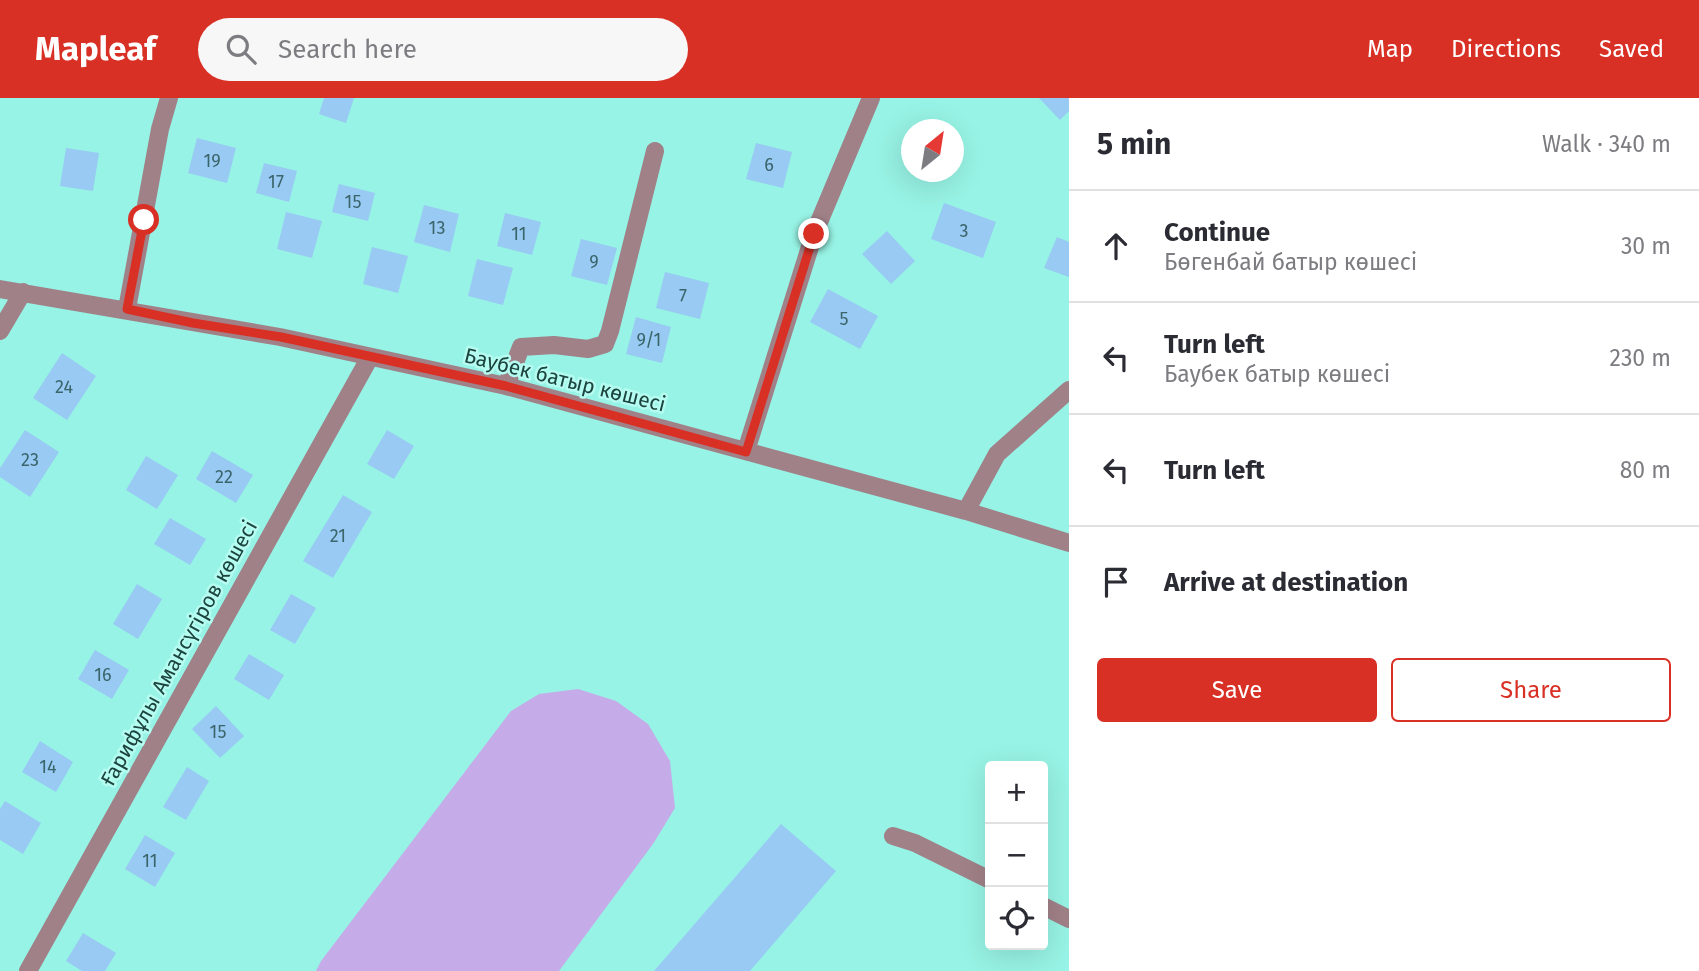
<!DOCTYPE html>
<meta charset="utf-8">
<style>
:root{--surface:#fff;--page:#f7f7f7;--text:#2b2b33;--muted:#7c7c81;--line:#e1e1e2;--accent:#d93025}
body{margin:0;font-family:"Fira Sans",sans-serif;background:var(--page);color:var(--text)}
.controls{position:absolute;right:21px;bottom:21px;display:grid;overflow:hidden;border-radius:7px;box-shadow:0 7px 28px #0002}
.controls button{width:63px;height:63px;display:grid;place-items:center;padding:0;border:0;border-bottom:2px solid var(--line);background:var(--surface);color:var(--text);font:35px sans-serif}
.compass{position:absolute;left:901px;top:21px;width:63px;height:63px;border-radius:50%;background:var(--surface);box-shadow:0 7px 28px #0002;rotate:30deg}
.stop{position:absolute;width:21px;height:21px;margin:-16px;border:5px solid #d93025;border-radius:50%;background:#fff}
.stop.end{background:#d93025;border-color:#fff;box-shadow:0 2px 7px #0008}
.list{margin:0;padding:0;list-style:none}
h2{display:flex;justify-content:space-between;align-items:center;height:91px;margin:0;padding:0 28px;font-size:30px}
h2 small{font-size:23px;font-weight:400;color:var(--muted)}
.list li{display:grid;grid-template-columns:46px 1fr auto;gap:21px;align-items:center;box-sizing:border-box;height:112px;padding:0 28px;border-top:2px solid var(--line)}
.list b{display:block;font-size:26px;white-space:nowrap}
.list p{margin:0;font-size:23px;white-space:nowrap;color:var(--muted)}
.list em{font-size:23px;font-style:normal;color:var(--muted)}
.actions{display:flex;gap:14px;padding:21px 28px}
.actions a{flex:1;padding:16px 0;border:2px solid var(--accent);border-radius:7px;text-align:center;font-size:24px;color:var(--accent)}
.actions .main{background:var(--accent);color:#fff}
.icon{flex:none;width:38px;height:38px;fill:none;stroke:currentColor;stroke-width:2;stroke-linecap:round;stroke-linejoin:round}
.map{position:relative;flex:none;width:1069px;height:873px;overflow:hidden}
header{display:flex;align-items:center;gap:42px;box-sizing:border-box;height:98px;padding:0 35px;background:var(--accent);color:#fff}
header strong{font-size:33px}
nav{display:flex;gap:38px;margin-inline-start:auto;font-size:24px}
.search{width:490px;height:63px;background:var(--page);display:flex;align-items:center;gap:18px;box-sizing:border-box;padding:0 24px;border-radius:38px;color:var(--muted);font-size:26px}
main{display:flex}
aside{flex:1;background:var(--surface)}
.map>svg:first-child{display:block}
</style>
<header>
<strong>Mapleaf</strong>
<div class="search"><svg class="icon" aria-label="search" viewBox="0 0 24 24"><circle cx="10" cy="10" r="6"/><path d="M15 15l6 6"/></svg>Search here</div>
<nav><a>Map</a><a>Directions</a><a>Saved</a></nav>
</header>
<main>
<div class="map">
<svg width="1069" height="873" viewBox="0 0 1069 873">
<rect width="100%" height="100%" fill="#97f3e5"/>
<path fill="#c5ace8" d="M 578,591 L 616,603 L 648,626 L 670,663 L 675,710 L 653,746 L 559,873 L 316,873 L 321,863 L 511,613 L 539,596 Z"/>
<path fill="#98caf3" d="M 324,0 L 354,0 L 346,25 L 319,16 Z
M 1039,0 L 1069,0 L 1069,13 L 1060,22 Z
M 197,40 L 236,50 L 227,85 L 188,75 Z
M 756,45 L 792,54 L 783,90 L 746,81 Z
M 66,50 L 99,55 L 93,93 L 60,88 Z
M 264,65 L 297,73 L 289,104 L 256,95 Z
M 339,86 L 375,95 L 368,123 L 332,114 Z
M 944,105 L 996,124 L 983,160 L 931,141 Z
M 424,107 L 459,116 L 450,154 L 414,144 Z
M 286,114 L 322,123 L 312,160 L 277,151 Z
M 505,115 L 541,124 L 532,157 L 497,148 Z
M 887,133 L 915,163 L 891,186 L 862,156 Z
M 1057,139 L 1069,144 L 1069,179 L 1044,170 Z
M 581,141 L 617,150 L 607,187 L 571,178 Z
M 372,149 L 408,158 L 398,195 L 363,186 Z
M 477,161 L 513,170 L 503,207 L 468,198 Z
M 665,174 L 709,185 L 700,221 L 656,210 Z
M 828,191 L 878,218 L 860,251 L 810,224 Z
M 636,219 L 671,229 L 662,265 L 626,256 Z
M 62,255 L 96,278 L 67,322 L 33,300 Z
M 25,332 L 59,354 L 30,399 L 0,379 L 0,370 Z
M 387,332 L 414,348 L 394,381 L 367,366 Z
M 212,353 L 253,377 L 236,405 L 196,381 Z
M 146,358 L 178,377 L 157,411 L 126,392 Z
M 343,397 L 372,414 L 333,480 L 303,463 Z
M 170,420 L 206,441 L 190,467 L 154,446 Z
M 137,486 L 162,501 L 138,541 L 113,526 Z
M 291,496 L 316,510 L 295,546 L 270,532 Z
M 95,552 L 129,572 L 112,601 L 78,581 Z
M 249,556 L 284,577 L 269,602 L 234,581 Z
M 216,608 L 244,638 L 220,660 L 192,631 Z
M 40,643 L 73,664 L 56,694 L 22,674 Z
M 187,669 L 209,683 L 186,722 L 163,709 Z
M 5,703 L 41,725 L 23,756 L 0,742 L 0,711 Z
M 781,726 L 836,773 L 750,873 L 654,873 Z
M 145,737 L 175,755 L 155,789 L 125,771 Z
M 83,835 L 116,855 L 105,873 L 82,873 L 66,863 Z"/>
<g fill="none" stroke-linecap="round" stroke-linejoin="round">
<path stroke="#a18188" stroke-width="18" d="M 0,191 L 280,239 L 506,288 L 966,413 L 1069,445
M 127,211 L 160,31 L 169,0
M 0,233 L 23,194
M 506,288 L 521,249 L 554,247 L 588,251 L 605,246 L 610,233 L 655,53
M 746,353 L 814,136 L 871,0
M 966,413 L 997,356 L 1069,292
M 893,738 L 915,745 L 990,782
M 1043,808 L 1069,821
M 28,873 L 370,259"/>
</g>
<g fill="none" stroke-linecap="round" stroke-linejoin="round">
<path stroke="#d93025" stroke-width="9" d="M 144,122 L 127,211 L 193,225 L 281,239 L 506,288 L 746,354 L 814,136"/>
</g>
<g text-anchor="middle" stroke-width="5" stroke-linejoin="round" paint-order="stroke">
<g font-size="18" fill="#3b656b">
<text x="212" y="69">19</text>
<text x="769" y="73">6</text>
<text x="276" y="90">17</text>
<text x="353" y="110">15</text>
<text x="437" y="136">13</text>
<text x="964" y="139">3</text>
<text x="519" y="142">11</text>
<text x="594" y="170">9</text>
<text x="683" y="204">7</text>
<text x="844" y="227">5</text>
<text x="649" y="248">9/1</text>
<text x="64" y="295">24</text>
<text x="30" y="368">23</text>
<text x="224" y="385">22</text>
<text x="338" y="444">21</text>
<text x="103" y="583">16</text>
<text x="218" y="640">15</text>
<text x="48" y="675">14</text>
<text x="150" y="769">11</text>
</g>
<g font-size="21" fill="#1c433e" stroke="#b5fcf1">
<text transform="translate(565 282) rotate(14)" y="7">Баубек батыр көшесі</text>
<text transform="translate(179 555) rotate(-61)" y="7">Ғарифұлы Амансүгіров көшесі</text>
</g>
</g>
</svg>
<div class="controls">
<button>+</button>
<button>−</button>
<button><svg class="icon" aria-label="locate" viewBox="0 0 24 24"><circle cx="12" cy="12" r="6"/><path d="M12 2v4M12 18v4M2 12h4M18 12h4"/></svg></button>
</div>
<svg class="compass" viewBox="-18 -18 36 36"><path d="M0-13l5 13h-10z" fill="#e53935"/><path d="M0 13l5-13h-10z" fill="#7c7c81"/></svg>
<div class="stop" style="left:144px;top:122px"></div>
<div class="stop end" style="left:814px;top:136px"></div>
</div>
<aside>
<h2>5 min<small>Walk · 340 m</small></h2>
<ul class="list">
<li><svg class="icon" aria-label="ahead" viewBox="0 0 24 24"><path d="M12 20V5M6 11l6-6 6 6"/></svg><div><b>Continue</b><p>Бөгенбай батыр көшесі</p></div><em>30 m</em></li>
<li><svg class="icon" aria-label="left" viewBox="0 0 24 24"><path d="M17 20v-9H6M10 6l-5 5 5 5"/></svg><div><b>Turn left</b><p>Баубек батыр көшесі</p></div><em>230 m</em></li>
<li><svg class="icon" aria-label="left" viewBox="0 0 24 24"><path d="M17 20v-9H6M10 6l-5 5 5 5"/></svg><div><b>Turn left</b></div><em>80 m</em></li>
<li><svg class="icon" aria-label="arrive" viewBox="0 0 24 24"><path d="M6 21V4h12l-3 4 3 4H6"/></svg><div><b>Arrive at destination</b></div></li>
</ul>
<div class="actions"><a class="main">Save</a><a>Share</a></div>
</aside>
</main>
